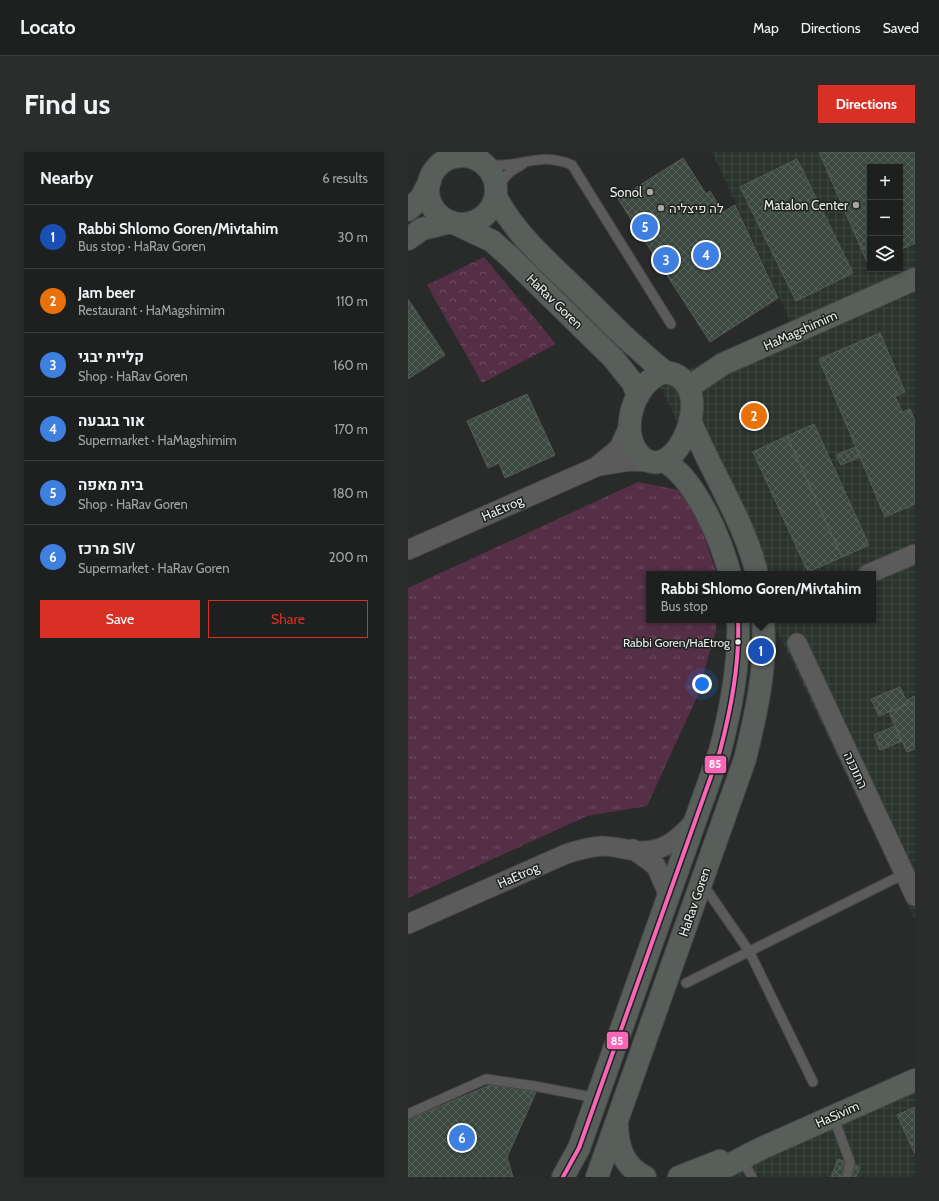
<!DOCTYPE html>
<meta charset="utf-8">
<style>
:root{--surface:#1e201f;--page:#2b2d2c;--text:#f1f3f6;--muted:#a1a3a4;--line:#3c3e3d;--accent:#d93025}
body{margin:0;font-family:Cabin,Heebo,sans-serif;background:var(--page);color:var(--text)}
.controls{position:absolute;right:12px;top:12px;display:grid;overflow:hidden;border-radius:0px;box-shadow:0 2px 6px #0003}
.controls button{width:36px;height:36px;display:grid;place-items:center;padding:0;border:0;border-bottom:1px solid var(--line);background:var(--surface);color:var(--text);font:20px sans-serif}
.you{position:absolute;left:294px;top:532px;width:14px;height:14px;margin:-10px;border:3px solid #fff;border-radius:50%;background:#1a73e8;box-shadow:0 0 0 6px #1a73e833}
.badge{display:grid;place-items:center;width:26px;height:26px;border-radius:50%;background:var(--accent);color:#fff;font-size:13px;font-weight:700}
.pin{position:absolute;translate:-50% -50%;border:2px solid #fff;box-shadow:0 1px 4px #0006}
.popup{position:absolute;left:238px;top:419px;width:230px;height:52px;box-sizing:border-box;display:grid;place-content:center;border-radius:0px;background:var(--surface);filter:drop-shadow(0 1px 3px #0005);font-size:13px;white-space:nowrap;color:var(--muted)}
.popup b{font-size:15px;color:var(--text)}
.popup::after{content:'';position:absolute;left:50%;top:100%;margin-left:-8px;border:8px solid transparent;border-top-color:var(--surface)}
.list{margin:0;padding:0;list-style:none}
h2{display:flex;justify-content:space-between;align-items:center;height:52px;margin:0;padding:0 16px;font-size:17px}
h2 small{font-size:13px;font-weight:400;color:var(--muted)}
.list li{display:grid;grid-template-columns:26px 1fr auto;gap:12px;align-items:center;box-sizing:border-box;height:64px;padding:0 16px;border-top:1px solid var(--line)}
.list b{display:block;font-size:15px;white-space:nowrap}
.list p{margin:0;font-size:13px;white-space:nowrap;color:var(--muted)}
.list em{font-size:13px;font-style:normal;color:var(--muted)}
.actions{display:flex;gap:8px;padding:12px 16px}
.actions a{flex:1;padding:9px 0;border:1px solid var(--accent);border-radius:0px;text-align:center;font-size:14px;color:var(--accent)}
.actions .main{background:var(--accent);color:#fff}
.icon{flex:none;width:22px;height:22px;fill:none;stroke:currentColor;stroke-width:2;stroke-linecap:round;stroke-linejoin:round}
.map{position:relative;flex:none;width:507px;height:1025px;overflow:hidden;border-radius:0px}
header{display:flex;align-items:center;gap:24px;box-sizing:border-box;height:56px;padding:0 20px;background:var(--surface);border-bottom:1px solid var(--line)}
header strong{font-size:19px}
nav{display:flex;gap:22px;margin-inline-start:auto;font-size:14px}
.intro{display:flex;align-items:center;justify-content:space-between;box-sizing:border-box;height:96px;padding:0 24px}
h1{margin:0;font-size:28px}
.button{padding:10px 18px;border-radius:0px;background:var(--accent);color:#fff;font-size:14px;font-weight:700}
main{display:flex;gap:24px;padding:0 24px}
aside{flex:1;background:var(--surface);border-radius:0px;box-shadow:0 2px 6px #0003}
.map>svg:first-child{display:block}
</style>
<header>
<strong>Locato</strong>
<nav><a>Map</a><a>Directions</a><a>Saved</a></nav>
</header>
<div class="intro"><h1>Find us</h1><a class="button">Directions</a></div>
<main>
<aside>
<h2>Nearby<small>6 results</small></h2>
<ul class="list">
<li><span class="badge" style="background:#1a4fb4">1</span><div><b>Rabbi Shlomo Goren/Mivtahim</b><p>Bus stop · HaRav Goren</p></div><em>30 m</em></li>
<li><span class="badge" style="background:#e8710a">2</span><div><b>Jam beer</b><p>Restaurant · HaMagshimim</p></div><em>110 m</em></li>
<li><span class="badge" style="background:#3f7fe0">3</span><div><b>קליית יבגי</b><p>Shop · HaRav Goren</p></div><em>160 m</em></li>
<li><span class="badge" style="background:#3f7fe0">4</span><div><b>אור בגבעה</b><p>Supermarket · HaMagshimim</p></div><em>170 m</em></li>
<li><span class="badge" style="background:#3f7fe0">5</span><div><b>בית מאפה</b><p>Shop · HaRav Goren</p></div><em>180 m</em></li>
<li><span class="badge" style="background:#3f7fe0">6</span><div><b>מרכז SIV</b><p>Supermarket · HaRav Goren</p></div><em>200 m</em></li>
</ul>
<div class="actions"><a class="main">Save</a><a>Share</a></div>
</aside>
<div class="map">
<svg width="507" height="1025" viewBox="0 0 507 1025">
<defs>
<pattern id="industrial-grid" width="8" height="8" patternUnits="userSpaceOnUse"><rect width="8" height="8" fill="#2a342c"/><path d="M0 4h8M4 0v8" fill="none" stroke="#3f4840"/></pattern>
<pattern id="grass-tufts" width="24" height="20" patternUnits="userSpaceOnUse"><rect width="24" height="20" fill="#552f46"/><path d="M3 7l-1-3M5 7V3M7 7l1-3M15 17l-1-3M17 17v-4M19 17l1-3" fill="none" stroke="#6d4d61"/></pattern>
<pattern id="park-crowns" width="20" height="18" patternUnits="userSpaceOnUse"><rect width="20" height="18" fill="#552f46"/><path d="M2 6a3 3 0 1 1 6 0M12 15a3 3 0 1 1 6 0" fill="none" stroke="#6d4d61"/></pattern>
<pattern id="building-cross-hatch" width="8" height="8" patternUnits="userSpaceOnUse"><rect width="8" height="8" fill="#3c4941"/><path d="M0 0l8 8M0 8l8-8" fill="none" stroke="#58635c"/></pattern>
</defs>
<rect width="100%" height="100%" fill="#282b29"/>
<path fill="url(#industrial-grid)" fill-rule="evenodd" d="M 304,0 L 507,0 L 507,768 L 364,468 L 465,468 L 465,422 L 342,422 L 250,230 L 384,173 ZM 462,15 L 492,15 L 492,117 L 462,117 Z
M 507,916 L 507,1025 L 273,1025 Z"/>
<path fill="url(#grass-tufts)" d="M 230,330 L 281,340 L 309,422 L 241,422 L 241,468 L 308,468 L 308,478 L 289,545 L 239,654 L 179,664 L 0,746 L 0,436 Z"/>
<path fill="url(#park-crowns)" d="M 76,105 L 148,192 L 74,231 L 19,133 Z"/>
<path fill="url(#building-cross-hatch)" stroke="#595b59" d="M 411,0 L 507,0 L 507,91 L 492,98 L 492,15 L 462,15 L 462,111 L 460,112 Z
M 275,6 L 298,42 L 302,39 L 315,60 L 327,53 L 370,146 L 302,190 L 210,47 Z
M 389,7 L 445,121 L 388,149 L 332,35 Z
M 0,147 L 37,203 L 0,227 Z
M 472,181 L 497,240 L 487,244 L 494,260 L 502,257 L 507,269 L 507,352 L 477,365 L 411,207 Z
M 119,242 L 147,303 L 97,326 L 91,311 L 80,316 L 59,269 Z
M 406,272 L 461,393 L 434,405 L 379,284 Z
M 379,284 L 434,405 L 400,420 L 345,300 Z
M 447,295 L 452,305 L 433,313 L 428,303 Z
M 492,535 L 500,552 L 471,564 L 463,547 Z
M 507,544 L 507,597 L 499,600 L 481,560 L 500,552 L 499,548 Z
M 487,574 L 494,589 L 472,598 L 466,583 Z
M 82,933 L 128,940 L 99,1005 L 105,1025 L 0,1025 L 0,968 Z
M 507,955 L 507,1002 L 489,963 Z
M 430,1007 L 452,1015 L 448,1025 L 423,1025 Z"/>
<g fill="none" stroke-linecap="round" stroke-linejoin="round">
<g stroke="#444745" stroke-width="11">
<path id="lane" d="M 71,10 C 77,11 84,13 90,13 C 119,13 134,0 164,13 L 263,172
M 88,36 L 102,20 L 115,12
M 294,731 L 341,799 L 405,930
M 278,831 L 496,722
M 0,962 L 78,927 L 126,934 L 189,946
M 425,964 L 442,1010 L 439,1025
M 333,1005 L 344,1025"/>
</g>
<g stroke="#444745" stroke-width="21">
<path id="street" d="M 70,0 L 71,10
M 45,6 L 45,0
M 191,314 L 222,309 L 244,310
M 0,398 L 188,315 L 211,296 L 221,274
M 460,422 L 507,402
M 389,491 L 507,744
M 225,697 L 248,714 L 261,744
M 0,772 L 158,702 C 170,698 182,695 194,694 C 209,694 223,700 237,699 C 259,698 272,685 286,670"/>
</g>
<g stroke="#444745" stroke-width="24">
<path id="secondary" d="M20 38a34 34 0 1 1 68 0a34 34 0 1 1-68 0Z
M 88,45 C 107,82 140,110 170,139 C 198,167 226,195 257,220
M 0,58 L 13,46 L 22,29
M 48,72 L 84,89 L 102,105 L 205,206 L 225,231 L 230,244
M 0,87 L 14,77 L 42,70
M 257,220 C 315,226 267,342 231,302 C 210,278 227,228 257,220 Z
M 281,235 L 315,212 L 507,127
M 282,268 C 303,320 336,368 349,422
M 256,309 C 288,327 313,388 322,422
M 209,971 C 209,994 215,1014 237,1025
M 155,1025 L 171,996 L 312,599 C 323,557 332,512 330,468
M 189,1025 L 337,607 C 348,562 359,515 355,468
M 271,1025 L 312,1009
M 298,1025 L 352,997 L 507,928"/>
</g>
<use href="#lane" stroke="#5a5b5a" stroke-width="9"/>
<use href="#street" stroke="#5a5b5a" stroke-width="19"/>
<use href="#secondary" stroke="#585f5b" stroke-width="22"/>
<g stroke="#1e221f" stroke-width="7">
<path id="bus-1" d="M 155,1025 L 171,996 L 312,599 C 323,557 332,512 330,468"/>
</g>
<use href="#bus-1" stroke="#fa66b7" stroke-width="4"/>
</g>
<g fill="#a5a8a5" stroke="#1e221f" stroke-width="1.5">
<circle cx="242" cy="40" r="4"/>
<circle cx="448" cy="53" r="4"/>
<circle cx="253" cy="56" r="4"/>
</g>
<circle fill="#e8ebe8" stroke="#1e221f" stroke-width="1.5" cx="330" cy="490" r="3.5"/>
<g text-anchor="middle" stroke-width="3" stroke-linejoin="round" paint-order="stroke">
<g font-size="12" fill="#e8ebe8" stroke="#1e221f" text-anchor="end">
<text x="322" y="495">Rabbi Goren/HaEtrog</text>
</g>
<g font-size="13" fill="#e8ebe8" stroke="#1e221f" text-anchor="end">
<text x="234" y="45">Sonol</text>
<text x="440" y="58">Matalon Center</text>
<text x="261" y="61" text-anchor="start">לה פיצליה</text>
</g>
<g font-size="13" fill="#e8ebe8" stroke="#1e221f">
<text transform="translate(147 149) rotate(44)" y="5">HaRav Goren</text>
<text transform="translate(392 178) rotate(-24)" y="5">HaMagshimim</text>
<text transform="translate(94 356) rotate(-24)" y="5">HaEtrog</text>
<text transform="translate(448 618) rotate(65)" y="5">התוכנה</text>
<text transform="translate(110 723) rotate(-24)" y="5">HaEtrog</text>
<text transform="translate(286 750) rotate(-71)" y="5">HaRav Goren</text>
<text transform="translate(429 962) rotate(-24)" y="5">HaSivim</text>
</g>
</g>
<g stroke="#1e221f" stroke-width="1.5">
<rect x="296" y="603" width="23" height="19" rx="4" fill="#fa66b7"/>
<rect x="198" y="879" width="23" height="19" rx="4" fill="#fa66b7"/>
</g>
<g font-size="11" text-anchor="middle" font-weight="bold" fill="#fff">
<text x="307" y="616">85</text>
<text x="209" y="893">85</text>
</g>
</svg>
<div class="controls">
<button>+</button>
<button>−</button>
<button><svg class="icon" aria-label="layers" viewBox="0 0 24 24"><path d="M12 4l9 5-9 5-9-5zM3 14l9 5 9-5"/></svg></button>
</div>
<div class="you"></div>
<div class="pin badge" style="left:353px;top:499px;background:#1a4fb4">1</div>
<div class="popup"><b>Rabbi Shlomo Goren/Mivtahim</b>Bus stop</div>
<div class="pin badge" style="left:346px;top:264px;background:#e8710a">2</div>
<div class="pin badge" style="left:258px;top:108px;background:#3f7fe0">3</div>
<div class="pin badge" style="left:298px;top:103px;background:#3f7fe0">4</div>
<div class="pin badge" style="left:237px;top:75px;background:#3f7fe0">5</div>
<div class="pin badge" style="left:54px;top:986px;background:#3f7fe0">6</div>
</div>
</main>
